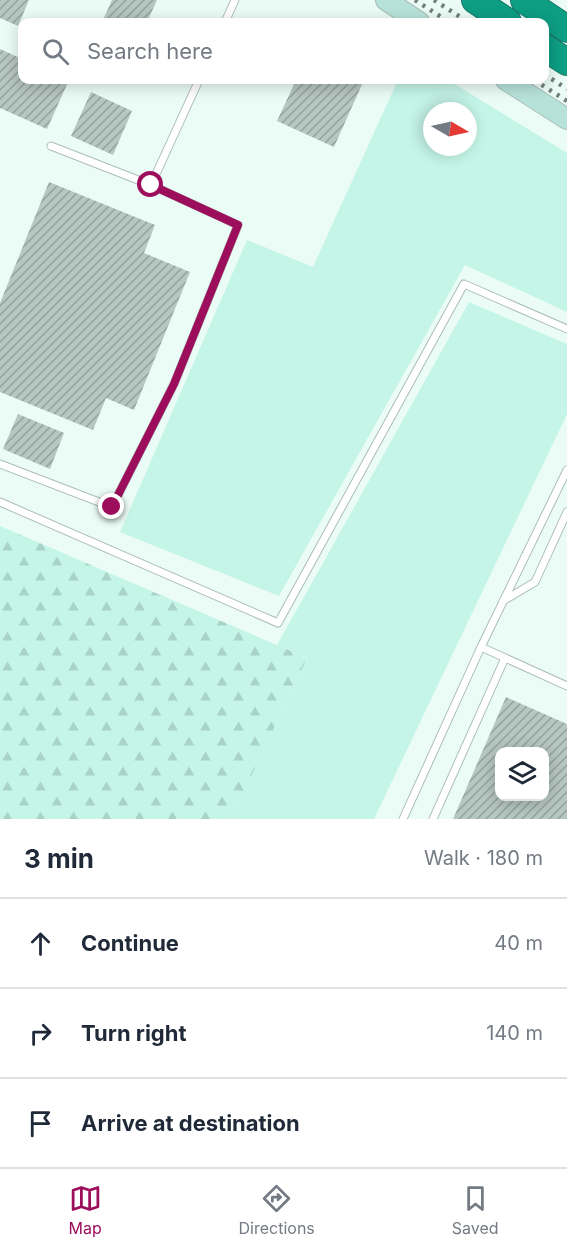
<!DOCTYPE html>
<meta charset="utf-8">
<style>
:root{--surface:#fff;--page:#f6f6f7;--text:#1f2937;--muted:#747a83;--line:#e0e1e3;--accent:#9c0d5b}
body{margin:0;font-family:Inter,sans-serif;background:var(--page);color:var(--text)}
.controls{position:absolute;right:18px;bottom:18px;display:grid;overflow:hidden;border-radius:12px;box-shadow:0 3px 15px #0003}
.controls button{width:54px;height:54px;display:grid;place-items:center;padding:0;border:0;border-bottom:2px solid var(--line);background:var(--surface);color:var(--text);font:30px sans-serif}
.compass{position:absolute;left:423px;top:102px;width:54px;height:54px;border-radius:50%;background:var(--surface);box-shadow:0 3px 15px #0003;rotate:99deg}
.stop{position:absolute;width:18px;height:18px;margin:-14px;border:4px solid #9c0d5b;border-radius:50%;background:#fff}
.stop.end{background:#9c0d5b;border-color:#fff;box-shadow:0 2px 6px #0008}
.list{margin:0;padding:0;list-style:none}
h2{display:flex;justify-content:space-between;align-items:center;height:78px;margin:0;padding:0 24px;font-size:26px}
h2 small{font-size:20px;font-weight:400;color:var(--muted)}
.list li{display:grid;grid-template-columns:39px 1fr auto;gap:18px;align-items:center;box-sizing:border-box;height:90px;padding:0 24px;border-top:2px solid var(--line)}
.list b{display:block;font-size:22px;white-space:nowrap}
.list em{font-size:20px;font-style:normal;color:var(--muted)}
.icon{flex:none;width:33px;height:33px;fill:none;stroke:currentColor;stroke-width:2;stroke-linecap:round;stroke-linejoin:round}
.map{position:relative;flex:none;width:567px;height:819px;overflow:hidden}
.search{position:absolute;background:var(--surface);box-shadow:0 3px 15px #0003;left:18px;right:18px;top:18px;height:66px;display:flex;align-items:center;gap:15px;box-sizing:border-box;padding:0 21px;border-radius:12px;color:var(--muted);font-size:22px}
.sheet{height:348px;background:var(--surface)}
nav{display:flex;justify-content:space-around;align-items:center;box-sizing:border-box;height:84px;border-top:2px solid var(--line);background:var(--surface);font-size:16px;color:var(--muted)}
nav a{display:grid;justify-items:center;gap:3px}
nav .on{color:var(--accent)}
.map>svg:first-child{display:block}
</style>
<div class="map">
<svg width="567" height="819" viewBox="0 0 567 819">
<defs>
<pattern id="forest-firs" width="22" height="20" patternUnits="userSpaceOnUse" patternTransform="scale(1.5)"><rect width="22" height="20" fill="#c4f5e7"/><path d="M5 1l3.5 6h-7zM16 11l3.5 6h-7z" fill="#a9d3c7"/></pattern>
<pattern id="building-hatch" width="6" height="6" patternUnits="userSpaceOnUse" patternTransform="scale(1.5)"><rect width="6" height="6" fill="#b6c6c1"/><path d="M-1 1l2-2M0 6l6-6M5 7l2-2" fill="none" stroke="#94a29d"/></pattern>
</defs>
<rect width="100%" height="100%" fill="#ebfcf6"/>
<path fill="#c4f5e7" fill-rule="evenodd" d="M 398,80 L 448,80 L 567,153 L 567,312 L 465,265 L 279,596 L 120,532 L 247,240 L 313,267 ZM 432,111 L 468,111 L 468,147 L 432,147 Z
M 469,302 L 567,344 L 567,414 L 374,819 L 231,819 L 307,658 L 277,645 Z"/>
<path fill="url(#forest-firs)" d="M 0,526 L 307,658 L 231,819 L 0,819 Z"/>
<path fill="url(#building-hatch)" fill-rule="evenodd" d="M 0,0 L 29,0 L 18,26 L 0,18 Z
M 112,0 L 157,0 L 147,22 L 102,22 Z
M 0,49 L 22,59 L 22,80 L 69,80 L 47,129 L 0,108 Z
M 296,80 L 364,80 L 334,147 L 277,121 Z
M 91,92 L 132,111 L 113,155 L 71,136 Z
M 49,182 L 155,225 L 144,253 L 190,272 L 134,410 L 106,398 L 93,430 L 0,392 L 0,303 Z
M 18,414 L 64,433 L 50,469 L 3,449 Z
M 506,697 L 567,724 L 567,819 L 453,819 ZM 500,752 L 544,752 L 544,796 L 500,796 Z"/>
<g fill="none" stroke-linecap="round" stroke-linejoin="round">
<g stroke="#adbdb8" stroke-width="9">
<path id="lane" d="M 225,22 L 235,0
M 51,146 L 151,185
M 0,464 L 112,507 L 174,384 L 238,225 L 151,185 L 199,80
M 0,502 L 278,623 L 464,284 L 567,329
M 503,601 L 535,582 L 567,512
M 481,647 L 567,686
M 403,819 L 481,647 L 567,470
M 433,819 L 505,658"/>
</g>
<g stroke="#adbdb8" stroke-width="22">
<path id="secondary" d="M 386,0 L 419,22
M 506,80 L 567,119"/>
</g>
<g stroke="#197968" stroke-width="28">
<path id="highway" d="M 475,0 L 508,22
M 524,0 L 567,29
M 544,47 L 567,62"/>
</g>
<use href="#lane" stroke="#fff" stroke-width="7"/>
<use href="#secondary" stroke="#b6e2da" stroke-width="20"/>
<use href="#highway" stroke="#0d9e84" stroke-width="26"/>
<path stroke="#737d79" stroke-width="4.5" stroke-dasharray="3 6" stroke-linecap="butt" d="M 415,0 L 449,22
M 434,0 L 468,22
M 544,74 L 567,89
M 534,80 L 567,101"/>
</g>
<g fill="none" stroke-linecap="round" stroke-linejoin="round">
<path stroke="#9c0d5b" stroke-width="8" d="M 112,507 L 174,384 L 238,225 L 151,185"/>
</g>
</svg>
<div class="controls">
<button><svg class="icon" aria-label="layers" viewBox="0 0 24 24"><path d="M12 4l9 5-9 5-9-5zM3 14l9 5 9-5"/></svg></button>
</div>
<svg class="compass" viewBox="-18 -18 36 36"><path d="M0-13l5 13h-10z" fill="#e53935"/><path d="M0 13l5-13h-10z" fill="#747a83"/></svg>
<div class="stop" style="left:151px;top:185px"></div>
<div class="stop end" style="left:112px;top:507px"></div>
<div class="search"><svg class="icon" aria-label="search" viewBox="0 0 24 24"><circle cx="10" cy="10" r="6"/><path d="M15 15l6 6"/></svg>Search here</div>
</div>
<section class="sheet">
<h2>3 min<small>Walk · 180 m</small></h2>
<ul class="list">
<li><svg class="icon" aria-label="ahead" viewBox="0 0 24 24"><path d="M12 20V5M6 11l6-6 6 6"/></svg><div><b>Continue</b></div><em>40 m</em></li>
<li><svg class="icon" aria-label="right" viewBox="0 0 24 24"><path d="M7 20v-9h11M14 6l5 5-5 5"/></svg><div><b>Turn right</b></div><em>140 m</em></li>
<li><svg class="icon" aria-label="arrive" viewBox="0 0 24 24"><path d="M6 21V4h12l-3 4 3 4H6"/></svg><div><b>Arrive at destination</b></div></li>
</ul>
</section>
<nav>
<a class="on"><svg class="icon" aria-label="map" viewBox="0 0 24 24"><path d="M3 6l6-2 6 2 6-2v14l-6 2-6-2-6 2zM9 4v14M15 6v14"/></svg>Map</a>
<a><svg class="icon" aria-label="directions" viewBox="0 0 24 24"><path d="M12 3l9 9-9 9-9-9zM9 14v-3h6M13 9l2 2-2 2"/></svg>Directions</a>
<a><svg class="icon" aria-label="saved" viewBox="0 0 24 24"><path d="M7 4h10v16l-5-4-5 4z"/></svg>Saved</a>
</nav>
